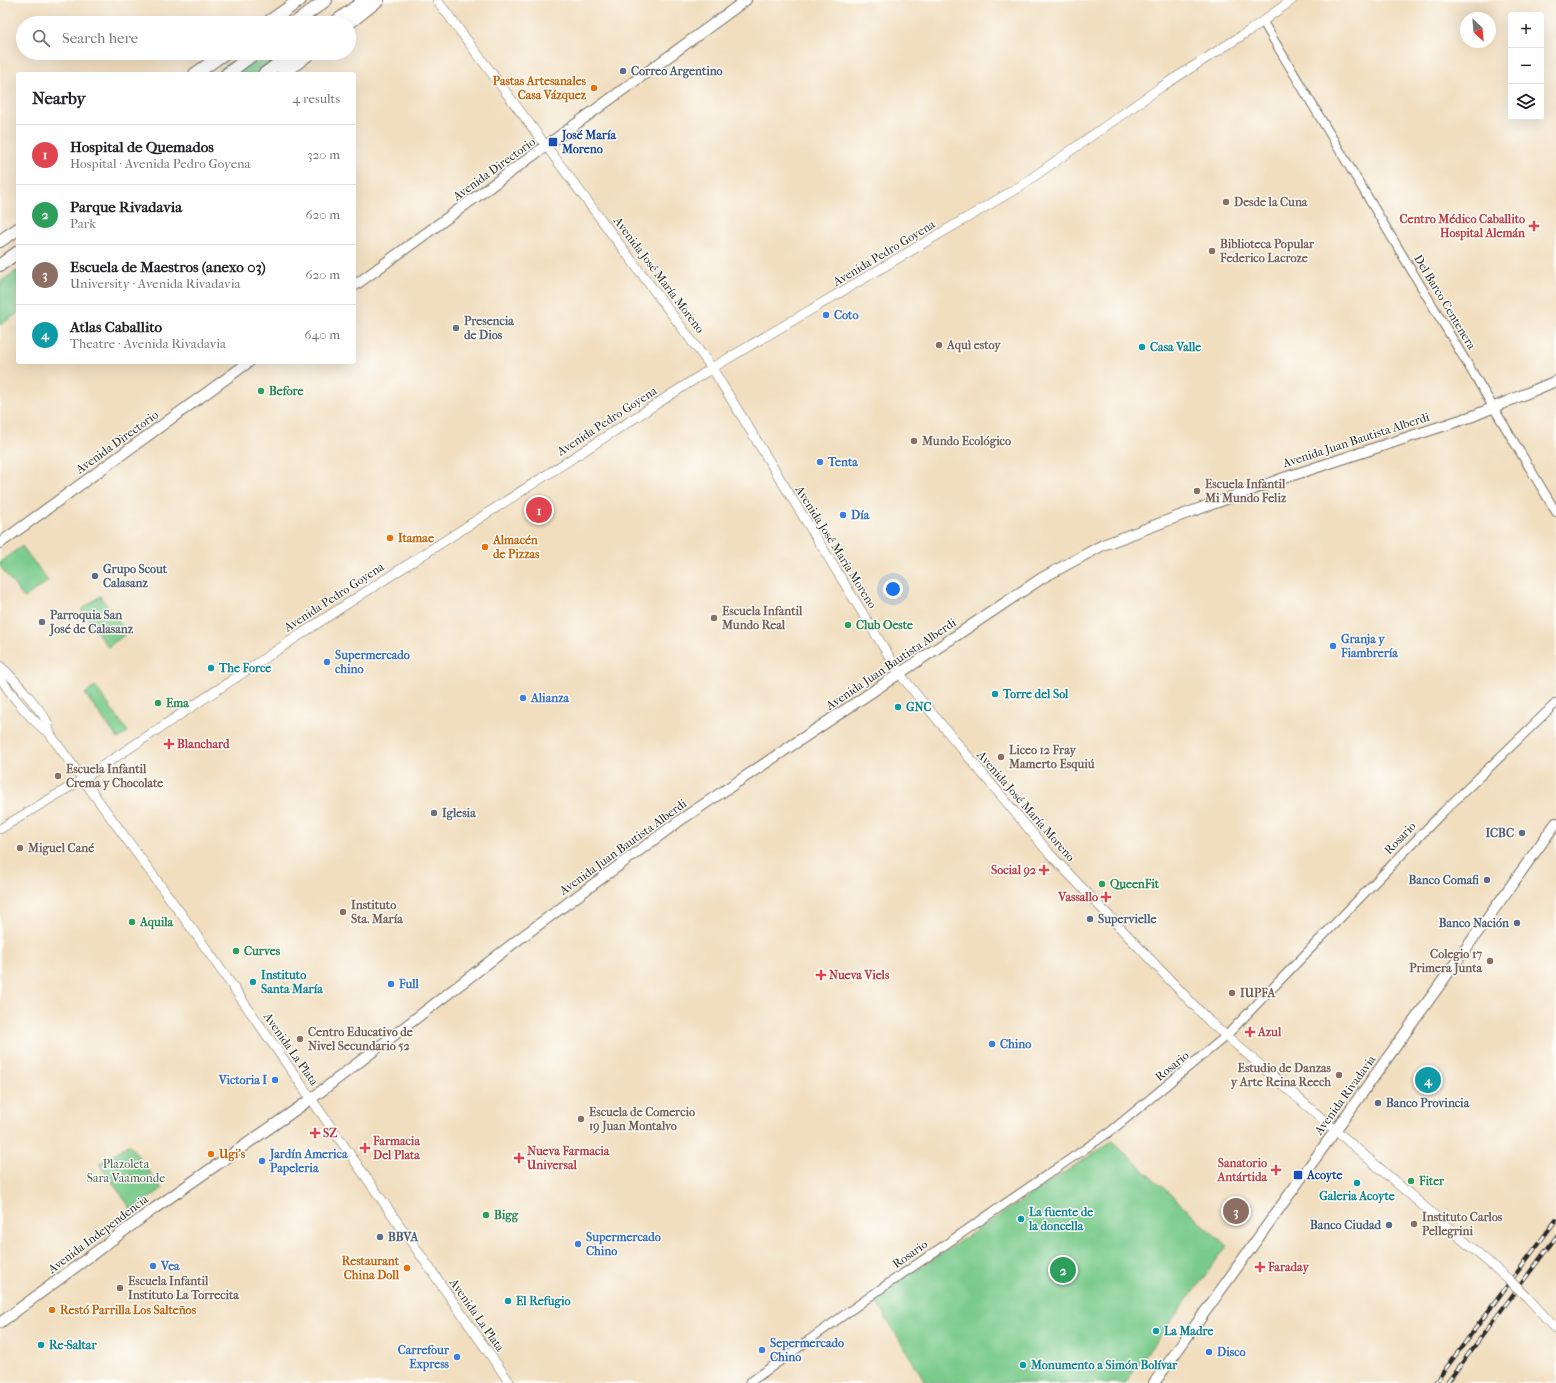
<!DOCTYPE html>
<meta charset="utf-8">
<style>
:root{--surface:#fff;--page:#f2f2f2;--text:#202124;--muted:#757577;--line:#e0e0e0;--accent:#b45309}
body{margin:0;font-family:"IM FELL French Canon",serif;background:var(--page);color:var(--text)}
.controls{position:absolute;right:12px;top:12px;display:grid;overflow:hidden;border-radius:4px;box-shadow:0 4px 16px #0002}
.controls button{width:36px;height:36px;display:grid;place-items:center;padding:0;border:0;border-bottom:1px solid var(--line);background:var(--surface);color:var(--text);font:20px sans-serif}
.compass{position:absolute;left:1460px;top:12px;width:36px;height:36px;border-radius:50%;background:var(--surface);box-shadow:0 4px 16px #0002;rotate:154deg}
.you{position:absolute;left:893px;top:589px;width:14px;height:14px;margin:-10px;border:3px solid #fff;border-radius:50%;background:#1a73e8;box-shadow:0 0 0 6px #1a73e833}
.badge{display:grid;place-items:center;width:26px;height:26px;border-radius:50%;background:var(--accent);color:#fff;font-size:13px;font-weight:700}
.pin{position:absolute;translate:-50% -50%;border:2px solid #fff;box-shadow:0 1px 4px #0006}
.list{margin:0;padding:0;list-style:none}
h2{display:flex;justify-content:space-between;align-items:center;height:52px;margin:0;padding:0 16px;font-size:17px}
h2 small{font-size:13px;font-weight:400;color:var(--muted)}
.list li{display:grid;grid-template-columns:26px 1fr auto;gap:12px;align-items:center;box-sizing:border-box;height:60px;padding:0 16px;border-top:1px solid var(--line)}
.list b{display:block;font-size:15px;white-space:nowrap}
.list p{margin:0;font-size:13px;white-space:nowrap;color:var(--muted)}
.list em{font-size:13px;font-style:normal;color:var(--muted)}
.icon{flex:none;width:22px;height:22px;fill:none;stroke:currentColor;stroke-width:2;stroke-linecap:round;stroke-linejoin:round}
.map{position:relative;flex:none;width:1556px;height:1383px;overflow:hidden}
.search{position:absolute;background:var(--surface);box-shadow:0 4px 16px #0002;left:16px;top:16px;width:340px;height:44px;display:flex;align-items:center;gap:10px;box-sizing:border-box;padding:0 14px;border-radius:22px;color:var(--muted);font-size:15px}
.panel{position:absolute;background:var(--surface);box-shadow:0 4px 16px #0002;left:16px;top:72px;width:340px;height:292px;border-radius:4px}
.map>svg:first-child{display:block}
</style>
<div class="map">
<svg width="1556" height="1383" viewBox="0 0 1556 1383">
<rect width="100%" height="100%" fill="#fdfcf7"/>
<filter id="ink" filterUnits="userSpaceOnUse"><feTurbulence type="fractalNoise" baseFrequency=".025" numOctaves="2"/><feDisplacementMap in="SourceGraphic" scale="8" xChannelSelector="R" yChannelSelector="G"/><feConvolveMatrix kernelMatrix="1 2 1 2 8 2 1 2 1" color-interpolation-filters="sRGB"/></filter>
<filter id="wash" filterUnits="userSpaceOnUse"><feTurbulence type="fractalNoise" baseFrequency=".012" numOctaves="4" result="noise"/><feDisplacementMap in="SourceGraphic" scale="16" xChannelSelector="R" yChannelSelector="G"/><feGaussianBlur stdDeviation="0.9" result="paint"/><feColorMatrix in="noise" values="0 0 0 0 0 0 0 0 0 0 0 0 0 0 0 0 0 1.4 0 .05"/><feComposite in="paint" operator="in"/></filter>
<g filter="url(#wash)">
<rect width="100%" height="100%" fill="#f1debf"/>
<path fill="#79ca8b" stroke="#527a5b" d="M 243,53 L 272,53 L 282,66 L 270,74 L 214,74 Z
M 18,270 L 18,313 L 0,325 L 0,282 Z
M 22,546 L 48,581 L 24,598 L 0,566 L 0,562 Z
M 100,596 L 127,633 L 108,647 L 81,610 Z
M 95,686 L 128,732 L 118,739 L 85,694 Z
M 1112,1141 L 1227,1246 L 1125,1383 L 926,1383 L 874,1298 Z
M 129,1144 L 162,1189 L 132,1210 L 99,1164 Z"/>
</g>
<g filter="url(#ink)">
<g fill="none" stroke-linecap="round" stroke-linejoin="round">
<g stroke="#706a5f" stroke-width="10">
<path id="tertiary" d="M 1263,22 L 1556,512
M 749,1383 L 879,1290 L 1111,1131 L 1226,1036 L 1444,811 L 1556,703"/>
</g>
<g stroke="#706a5f" stroke-width="10">
<path id="secondary" d="M 437,0 L 712,368 L 900,674 L 916,694 L 1049,853 L 1210,1022 L 1508,1279
M 0,666 C 10,674 42,711 47,722 C 49,727 48,732 52,737 L 198,937 L 510,1383
M 0,675 C 5,689 35,724 48,732
M 0,829 L 83,779 L 336,611 L 712,368 L 1019,187 L 1161,87 L 1249,31 L 1292,0
M 1527,1297 L 1556,1329"/>
</g>
<g stroke="#706a5f" stroke-width="12">
<path id="primary" d="M 354,286 L 746,0
M 0,543 L 249,362
M 0,1323 L 155,1208 L 311,1099 L 519,939 L 682,819 L 1042,578 L 1103,545 L 1182,515 L 1284,478 L 1473,416 L 1556,381
M 1154,1383 L 1556,823"/>
</g>
<g stroke="#706a5f" stroke-width="14">
<path id="motorway" d="M 267,23 L 300,0
M 295,23 L 326,0
M 334,23 L 365,0
M 349,23 L 378,0
M 195,74 L 225,53
M 227,74 L 255,53
M 264,74 L 293,53
M 283,74 L 310,53
M 0,241 L 18,229
M 0,265 L 18,252"/>
</g>
<use href="#tertiary" stroke="#fff" stroke-width="8"/>
<use href="#secondary" stroke="#fff" stroke-width="9"/>
<use href="#primary" stroke="#fff" stroke-width="10"/>
<use href="#motorway" stroke="#fff" stroke-width="12"/>
<g stroke="#2b2b2b" stroke-width="4">
<path id="rail" d="M 1435,1383 L 1556,1220
M 1447,1383 L 1556,1237"/>
</g>
<use href="#rail" stroke="#fdfcf7" stroke-width="2.5" stroke-dasharray="8" stroke-linecap="butt"/>
<g stroke="#706a5f" stroke-width="10" stroke-linecap="butt">
<path id="secondary-bridge" d="M 1508,1279 L 1527,1297"/>
</g>
<use href="#secondary-bridge" stroke="#fff" stroke-width="9"/>
</g>
</g>
<g fill="#5c6f8a" stroke="#fdfcf7" stroke-width="1.5">
<circle cx="623" cy="71" r="4"/>
<circle cx="95" cy="576" r="4"/>
<circle cx="1522" cy="833" r="4"/>
<circle cx="1487" cy="880" r="4"/>
<circle cx="1090" cy="919" r="4"/>
<circle cx="1517" cy="923" r="4"/>
<circle cx="1378" cy="1103" r="4"/>
<circle cx="1389" cy="1225" r="4"/>
<circle cx="380" cy="1237" r="4"/>
</g>
<g fill="#e8710a" stroke="#fdfcf7" stroke-width="1.5">
<circle cx="594" cy="88" r="4"/>
<circle cx="390" cy="538" r="4"/>
<circle cx="485" cy="547" r="4"/>
<circle cx="211" cy="1154" r="4"/>
<circle cx="407" cy="1268" r="4"/>
<circle cx="52" cy="1310" r="4"/>
</g>
<g fill="#1a4fb4" stroke="#fdfcf7" stroke-width="1.5">
<rect x="548" y="137" width="10" height="10" rx="2"/>
<rect x="1293" y="1170" width="10" height="10" rx="2"/>
</g>
<g fill="#8d6e63" stroke="#fdfcf7" stroke-width="1.5">
<circle cx="1226" cy="202" r="4"/>
<circle cx="1212" cy="251" r="4"/>
<circle cx="939" cy="345" r="4"/>
<circle cx="914" cy="441" r="4"/>
<circle cx="1197" cy="491" r="4"/>
<circle cx="714" cy="618" r="4"/>
<circle cx="1001" cy="757" r="4"/>
<circle cx="58" cy="776" r="4"/>
<circle cx="20" cy="848" r="4"/>
<circle cx="343" cy="912" r="4"/>
<circle cx="1490" cy="961" r="4"/>
<circle cx="1232" cy="993" r="4"/>
<circle cx="300" cy="1039" r="4"/>
<circle cx="1339" cy="1075" r="4"/>
<circle cx="581" cy="1119" r="4"/>
<circle cx="1414" cy="1224" r="4"/>
<circle cx="120" cy="1288" r="4"/>
</g>
<g fill="#e0444e" stroke="#fdfcf7" stroke-width="1.5">
<path d="M1532 220h4v4h4v4h-4v4h-4v-4h-4v-4h4z"/>
<path d="M167 738h4v4h4v4h-4v4h-4v-4h-4v-4h4z"/>
<path d="M1042 864h4v4h4v4h-4v4h-4v-4h-4v-4h4z"/>
<path d="M1104 891h4v4h4v4h-4v4h-4v-4h-4v-4h4z"/>
<path d="M819 969h4v4h4v4h-4v4h-4v-4h-4v-4h4z"/>
<path d="M1248 1026h4v4h4v4h-4v4h-4v-4h-4v-4h4z"/>
<path d="M313 1127h4v4h4v4h-4v4h-4v-4h-4v-4h4z"/>
<path d="M363 1142h4v4h4v4h-4v4h-4v-4h-4v-4h4z"/>
<path d="M517 1152h4v4h4v4h-4v4h-4v-4h-4v-4h4z"/>
<path d="M1274 1164h4v4h4v4h-4v4h-4v-4h-4v-4h4z"/>
<path d="M1258 1261h4v4h4v4h-4v4h-4v-4h-4v-4h4z"/>
</g>
<g fill="#3f7fe0" stroke="#fdfcf7" stroke-width="1.5">
<circle cx="826" cy="315" r="4"/>
<circle cx="820" cy="462" r="4"/>
<circle cx="843" cy="515" r="4"/>
<circle cx="1333" cy="646" r="4"/>
<circle cx="327" cy="662" r="4"/>
<circle cx="523" cy="698" r="4"/>
<circle cx="391" cy="984" r="4"/>
<circle cx="992" cy="1044" r="4"/>
<circle cx="275" cy="1080" r="4"/>
<circle cx="262" cy="1161" r="4"/>
<circle cx="578" cy="1244" r="4"/>
<circle cx="153" cy="1266" r="4"/>
<circle cx="762" cy="1350" r="4"/>
<circle cx="1209" cy="1352" r="4"/>
<circle cx="457" cy="1357" r="4"/>
</g>
<g fill="#6b7280" stroke="#fdfcf7" stroke-width="1.5">
<circle cx="456" cy="328" r="4"/>
<circle cx="42" cy="622" r="4"/>
<circle cx="434" cy="813" r="4"/>
</g>
<g fill="#0f9aa8" stroke="#fdfcf7" stroke-width="1.5">
<circle cx="1142" cy="347" r="4"/>
<circle cx="211" cy="668" r="4"/>
<circle cx="995" cy="694" r="4"/>
<circle cx="898" cy="707" r="4"/>
<circle cx="253" cy="982" r="4"/>
<circle cx="1357" cy="1183" r="4"/>
<circle cx="1021" cy="1219" r="4"/>
<circle cx="508" cy="1301" r="4"/>
<circle cx="1156" cy="1331" r="4"/>
<circle cx="41" cy="1345" r="4"/>
<circle cx="1023" cy="1365" r="4"/>
</g>
<g fill="#2e9e5b" stroke="#fdfcf7" stroke-width="1.5">
<circle cx="261" cy="391" r="4"/>
<circle cx="848" cy="625" r="4"/>
<circle cx="158" cy="703" r="4"/>
<circle cx="1102" cy="884" r="4"/>
<circle cx="132" cy="922" r="4"/>
<circle cx="236" cy="951" r="4"/>
<circle cx="1411" cy="1181" r="4"/>
<circle cx="486" cy="1215" r="4"/>
</g>
<g text-anchor="middle" stroke-width="3" stroke-linejoin="round" paint-order="stroke">
<g font-size="12" font-weight="bold" fill="#4e5e75" stroke="#fdfcf7" text-anchor="start">
<text x="631" y="75">Correo Argentino</text>
<text x="103" y="573">Grupo Scout<tspan x="103" dy="14">Calasanz</tspan></text>
<text x="1514" y="837" text-anchor="end">ICBC</text>
<text x="1479" y="884" text-anchor="end">Banco Comafi</text>
<text x="1098" y="923">Supervielle</text>
<text x="1509" y="927" text-anchor="end">Banco Nación</text>
<text x="1386" y="1107">Banco Provincia</text>
<text x="1381" y="1229" text-anchor="end">Banco Ciudad</text>
<text x="388" y="1241">BBVA</text>
</g>
<g font-size="12" font-weight="bold" fill="#c56008" stroke="#fdfcf7" text-anchor="start">
<text x="586" y="85" text-anchor="end">Pastas Artesanales<tspan x="586" dy="14">Casa Vázquez</tspan></text>
<text x="398" y="542">Itamae</text>
<text x="493" y="544">Almacén<tspan x="493" dy="14">de Pizzas</tspan></text>
<text x="219" y="1158">Ugi's</text>
<text x="399" y="1265" text-anchor="end">Restaurant<tspan x="399" dy="14">China Doll</tspan></text>
<text x="60" y="1314">Restó Parrilla Los Salteños</text>
</g>
<g font-size="12" font-weight="bold" fill="#164399" stroke="#fdfcf7" text-anchor="start">
<text x="562" y="139">José María<tspan x="562" dy="14">Moreno</tspan></text>
<text x="1307" y="1179">Acoyte</text>
</g>
<g font-size="12" fill="#2b2b2b" stroke="#fdfcf7">
<text transform="translate(494 169) rotate(-36)" y="4">Avenida Directorio</text>
<text transform="translate(884 253) rotate(-31)" y="4">Avenida Pedro Goyena</text>
<text transform="translate(659 275) rotate(53)" y="4">Avenida José María Moreno</text>
<text transform="translate(1445 302) rotate(59)" y="4">Del Barco Centenera</text>
<text transform="translate(607 421) rotate(-33)" y="4">Avenida Pedro Goyena</text>
<text transform="translate(1356 440) rotate(-18)" y="4">Avenida Juan Bautista Alberdi</text>
<text transform="translate(117 442) rotate(-36)" y="4">Avenida Directorio</text>
<text transform="translate(836 547) rotate(58)" y="4">Avenida José María Moreno</text>
<text transform="translate(334 597) rotate(-33)" y="4">Avenida Pedro Goyena</text>
<text transform="translate(891 664) rotate(-34)" y="4">Avenida Juan Bautista Alberdi</text>
<text transform="translate(1026 806) rotate(49)" y="4">Avenida José María Moreno</text>
<text transform="translate(1400 838) rotate(-46)" y="4">Rosario</text>
<text transform="translate(623 847) rotate(-36)" y="4">Avenida Juan Bautista Alberdi</text>
<text transform="translate(291 1049) rotate(55)" y="4">Avenida La Plata</text>
<text transform="translate(1172 1066) rotate(-39)" y="4">Rosario</text>
<text transform="translate(1345 1095) rotate(-54)" y="4">Avenida Rivadavia</text>
<text transform="translate(98 1234) rotate(-37)" y="4">Avenida Independencia</text>
<text transform="translate(910 1254) rotate(-35)" y="4">Rosario</text>
<text transform="translate(477 1315) rotate(55)" y="4">Avenida La Plata</text>
</g>
<g font-size="12" font-weight="bold" fill="#785e54" stroke="#fdfcf7" text-anchor="start">
<text x="1234" y="206">Desde la Cuna</text>
<text x="1220" y="248">Biblioteca Popular<tspan x="1220" dy="14">Federico Lacroze</tspan></text>
<text x="947" y="349">Aquì estoy</text>
<text x="922" y="445">Mundo Ecológico</text>
<text x="1205" y="488">Escuela Infantil<tspan x="1205" dy="14">Mi Mundo Feliz</tspan></text>
<text x="722" y="615">Escuela Infantil<tspan x="722" dy="14">Mundo Real</tspan></text>
<text x="1009" y="754">Liceo 12 Fray<tspan x="1009" dy="14">Mamerto Esquiú</tspan></text>
<text x="66" y="773">Escuela Infantil<tspan x="66" dy="14">Crema y Chocolate</tspan></text>
<text x="28" y="852">Miguel Cané</text>
<text x="351" y="909">Instituto<tspan x="351" dy="14">Sta. María</tspan></text>
<text x="1482" y="958" text-anchor="end">Colegio 17<tspan x="1482" dy="14">Primera Junta</tspan></text>
<text x="1240" y="997">IUPFA</text>
<text x="308" y="1036">Centro Educativo de<tspan x="308" dy="14">Nivel Secundario 52</tspan></text>
<text x="1331" y="1072" text-anchor="end">Estudio de Danzas<tspan x="1331" dy="14">y Arte Reina Reech</tspan></text>
<text x="589" y="1116">Escuela de Comercio<tspan x="589" dy="14">19 Juan Montalvo</tspan></text>
<text x="1422" y="1221">Instituto Carlos<tspan x="1422" dy="14">Pellegrini</tspan></text>
<text x="128" y="1285">Escuela Infantil<tspan x="128" dy="14">Instituto La Torrecita</tspan></text>
</g>
<g font-size="12" font-weight="bold" fill="#be3a42" stroke="#fdfcf7" text-anchor="start">
<text x="1525" y="223" text-anchor="end">Centro Médico Caballito<tspan x="1525" dy="14">Hospital Alemán</tspan></text>
<text x="177" y="748">Blanchard</text>
<text x="1036" y="874" text-anchor="end">Social 92</text>
<text x="1098" y="901" text-anchor="end">Vassallo</text>
<text x="829" y="979">Nueva Viels</text>
<text x="1258" y="1036">Azul</text>
<text x="323" y="1137">SZ</text>
<text x="373" y="1145">Farmacia<tspan x="373" dy="14">Del Plata</tspan></text>
<text x="527" y="1155">Nueva Farmacia<tspan x="527" dy="14">Universal</tspan></text>
<text x="1267" y="1167" text-anchor="end">Sanatorio<tspan x="1267" dy="14">Antártida</tspan></text>
<text x="1268" y="1271">Faraday</text>
</g>
<g font-size="12" font-weight="bold" fill="#366cbe" stroke="#fdfcf7" text-anchor="start">
<text x="834" y="319">Coto</text>
<text x="828" y="466">Tenta</text>
<text x="851" y="519">Día</text>
<text x="1341" y="643">Granja y<tspan x="1341" dy="14">Fiambrería</tspan></text>
<text x="335" y="659">Supermercado<tspan x="335" dy="14">chino</tspan></text>
<text x="531" y="702">Alianza</text>
<text x="399" y="988">Full</text>
<text x="1000" y="1048">Chino</text>
<text x="267" y="1084" text-anchor="end">Victoria I</text>
<text x="270" y="1158">Jardín America<tspan x="270" dy="14">Papeleria</tspan></text>
<text x="586" y="1241">Supermercado<tspan x="586" dy="14">Chino</tspan></text>
<text x="161" y="1270">Vea</text>
<text x="770" y="1347">Sepermercado<tspan x="770" dy="14">Chino</tspan></text>
<text x="449" y="1354" text-anchor="end">Carrefour<tspan x="449" dy="14">Express</tspan></text>
<text x="1217" y="1356">Disco</text>
</g>
<g font-size="12" font-weight="bold" fill="#5b616d" stroke="#fdfcf7" text-anchor="start">
<text x="464" y="325">Presencia<tspan x="464" dy="14">de Dios</tspan></text>
<text x="50" y="619">Parroquia San<tspan x="50" dy="14">José de Calasanz</tspan></text>
<text x="442" y="817">Iglesia</text>
</g>
<g font-size="12" font-weight="bold" fill="#0d838f" stroke="#fdfcf7" text-anchor="start">
<text x="1150" y="351">Casa Valle</text>
<text x="219" y="672">The Force</text>
<text x="1003" y="698">Torre del Sol</text>
<text x="906" y="711">GNC</text>
<text x="261" y="979">Instituto<tspan x="261" dy="14">Santa María</tspan></text>
<text x="1357" y="1200" text-anchor="middle">Galeria Acoyte</text>
<text x="1029" y="1216">La fuente de<tspan x="1029" dy="14">la doncella</tspan></text>
<text x="516" y="1305">El Refugio</text>
<text x="1164" y="1335">La Madre</text>
<text x="49" y="1349">Re-Saltar</text>
<text x="1031" y="1369">Monumento a Simón Bolívar</text>
</g>
<g font-size="12" font-weight="bold" fill="#27864d" stroke="#fdfcf7" text-anchor="start">
<text x="269" y="395">Before</text>
<text x="856" y="629">Club Oeste</text>
<text x="166" y="707">Ema</text>
<text x="1110" y="888">QueenFit</text>
<text x="140" y="926">Aquila</text>
<text x="244" y="955">Curves</text>
<text x="1419" y="1185">Fiter</text>
<text x="494" y="1219">Bigg</text>
</g>
<g font-size="12" fill="#425b48" stroke="#fdfcf7">
<text x="126" y="1168">Plazoleta<tspan x="126" dy="14">Sara Vaamonde</tspan></text>
</g>
</g>
</svg>
<div class="controls">
<button>+</button>
<button>−</button>
<button><svg class="icon" aria-label="layers" viewBox="0 0 24 24"><path d="M12 4l9 5-9 5-9-5zM3 14l9 5 9-5"/></svg></button>
</div>
<svg class="compass" viewBox="-18 -18 36 36"><path d="M0-13l5 13h-10z" fill="#e53935"/><path d="M0 13l5-13h-10z" fill="#757577"/></svg>
<div class="you"></div>
<div class="pin badge" style="left:539px;top:510px;background:#e0444e">1</div>
<div class="pin badge" style="left:1063px;top:1270px;background:#2e9e5b">2</div>
<div class="pin badge" style="left:1236px;top:1211px;background:#8d6e63">3</div>
<div class="pin badge" style="left:1428px;top:1080px;background:#0f9aa8">4</div>
<div class="search"><svg class="icon" aria-label="search" viewBox="0 0 24 24"><circle cx="10" cy="10" r="6"/><path d="M15 15l6 6"/></svg>Search here</div>
<section class="panel">
<h2>Nearby<small>4 results</small></h2>
<ul class="list">
<li><span class="badge" style="background:#e0444e">1</span><div><b>Hospital de Quemados</b><p>Hospital · Avenida Pedro Goyena</p></div><em>320 m</em></li>
<li><span class="badge" style="background:#2e9e5b">2</span><div><b>Parque Rivadavia</b><p>Park</p></div><em>620 m</em></li>
<li><span class="badge" style="background:#8d6e63">3</span><div><b>Escuela de Maestros (anexo 03)</b><p>University · Avenida Rivadavia</p></div><em>620 m</em></li>
<li><span class="badge" style="background:#0f9aa8">4</span><div><b>Atlas Caballito</b><p>Theatre · Avenida Rivadavia</p></div><em>640 m</em></li>
</ul>
</section>
</div>
